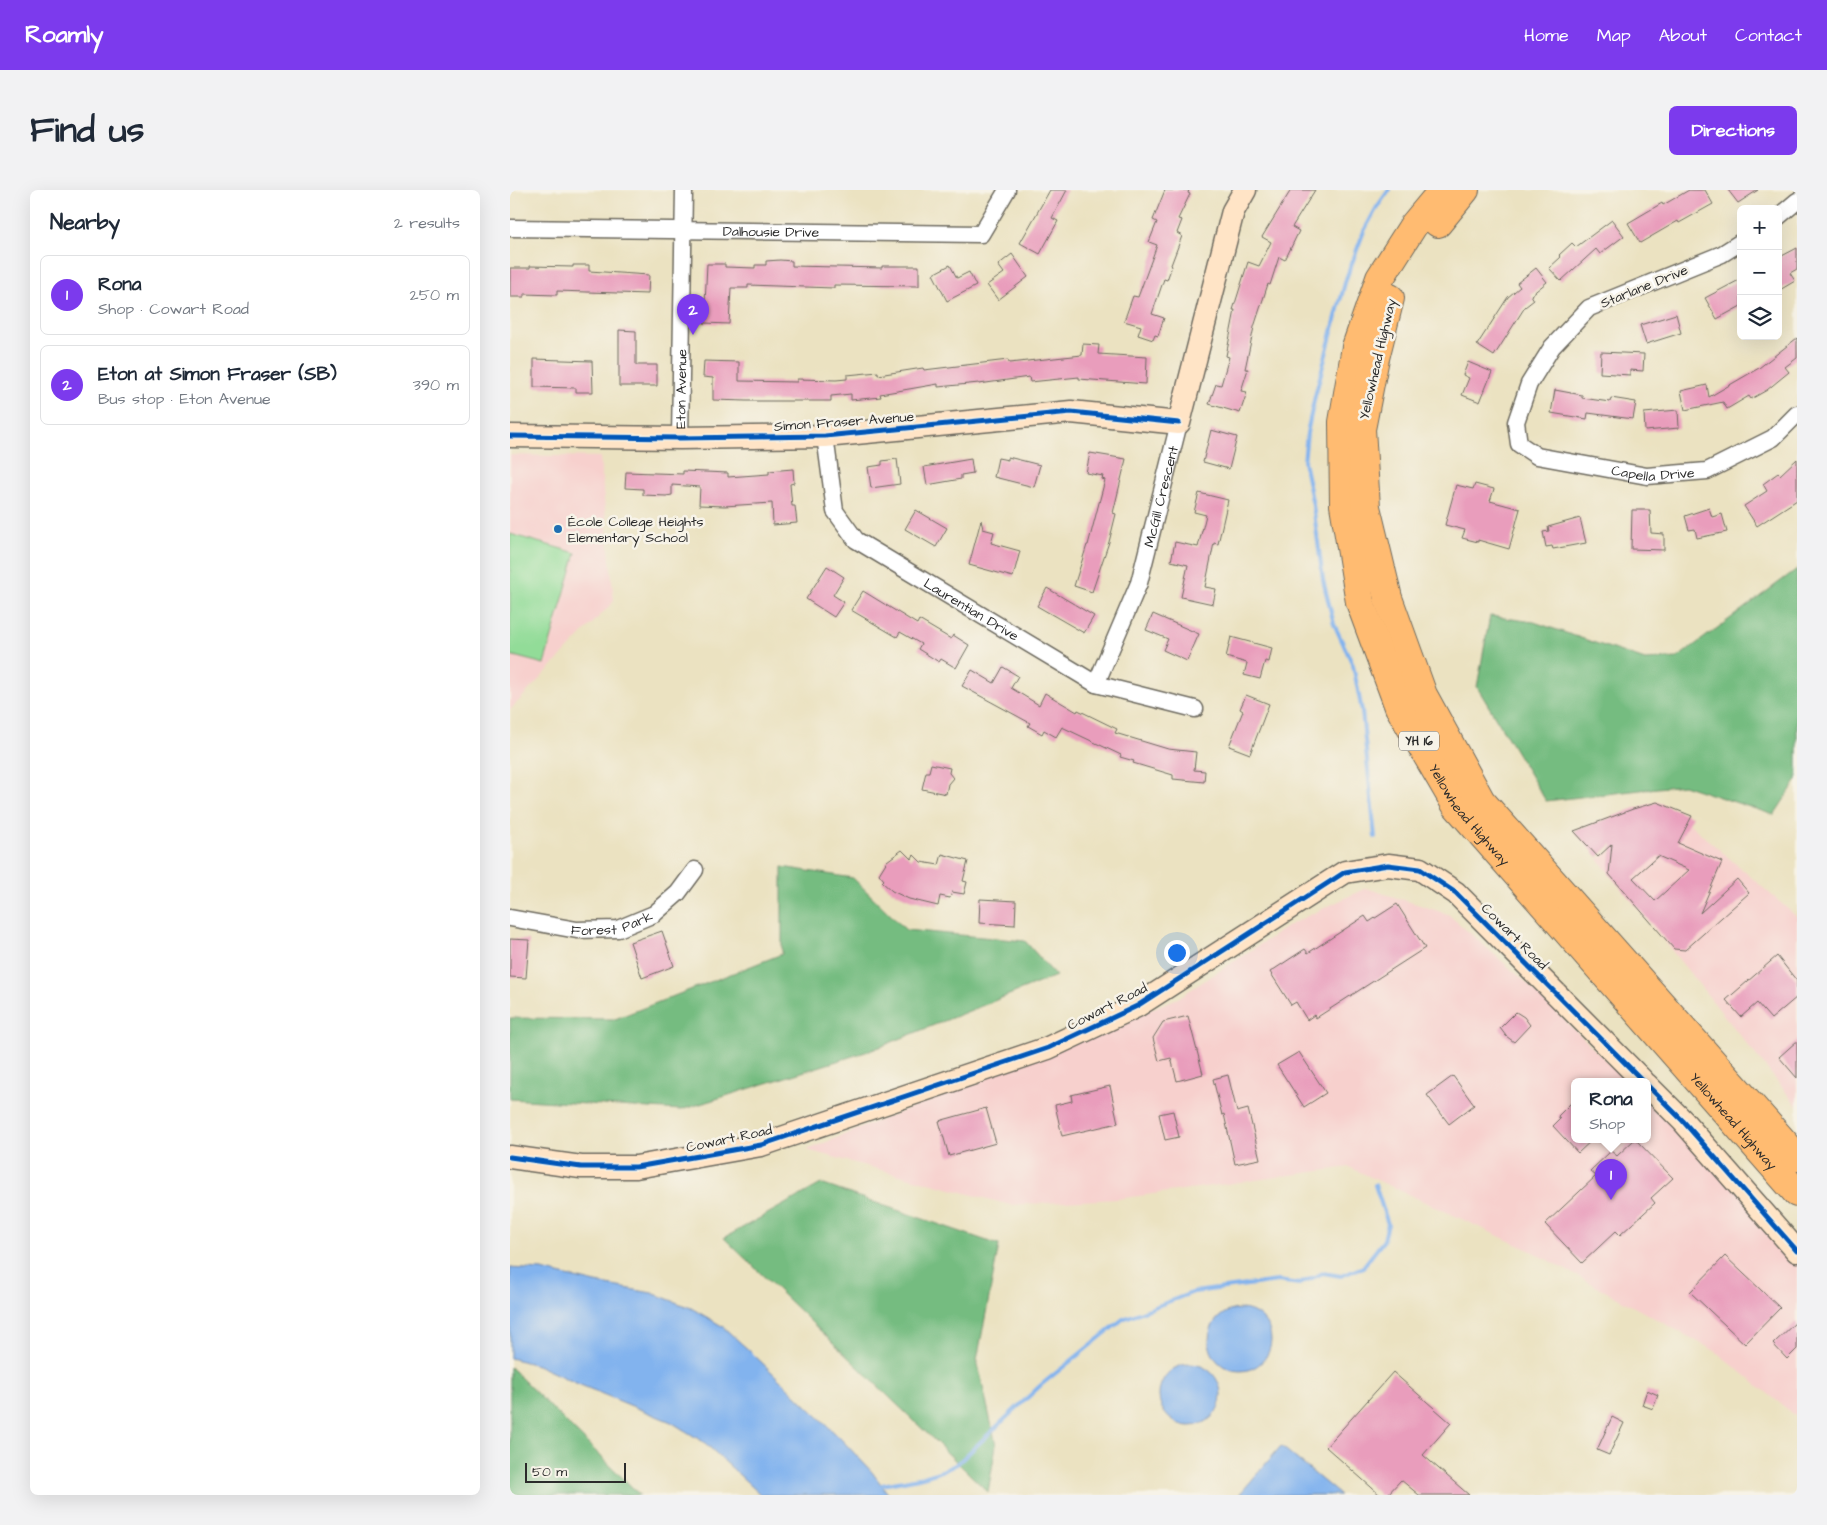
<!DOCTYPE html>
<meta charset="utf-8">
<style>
:root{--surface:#fff;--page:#f2f2f3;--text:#1f2937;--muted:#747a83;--line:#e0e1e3;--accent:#7c3aed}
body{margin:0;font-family:"Architects Daughter",sans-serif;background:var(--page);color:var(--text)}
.controls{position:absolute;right:15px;top:15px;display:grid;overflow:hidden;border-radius:8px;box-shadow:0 5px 20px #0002}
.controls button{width:45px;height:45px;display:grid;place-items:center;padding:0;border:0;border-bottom:1px solid var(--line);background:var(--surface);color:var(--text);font:25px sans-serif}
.scale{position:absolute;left:15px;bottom:12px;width:101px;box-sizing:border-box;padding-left:5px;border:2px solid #2b2b2b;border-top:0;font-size:14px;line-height:18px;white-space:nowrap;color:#2b2b2b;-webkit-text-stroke:4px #f7f3e8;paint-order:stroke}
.you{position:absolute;left:666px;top:762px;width:18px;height:18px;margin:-12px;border:4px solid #fff;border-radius:50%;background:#1a73e8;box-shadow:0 0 0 8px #1a73e833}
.badge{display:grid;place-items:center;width:32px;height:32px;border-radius:50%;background:var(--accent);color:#fff;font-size:16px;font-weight:700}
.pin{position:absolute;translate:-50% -41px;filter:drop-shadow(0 1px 2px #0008)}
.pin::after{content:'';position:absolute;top:26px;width:18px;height:15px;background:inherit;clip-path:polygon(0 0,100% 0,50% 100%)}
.popup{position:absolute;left:1061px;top:888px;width:80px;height:65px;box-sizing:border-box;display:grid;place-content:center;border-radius:8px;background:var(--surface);filter:drop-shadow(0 1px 4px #0005);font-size:16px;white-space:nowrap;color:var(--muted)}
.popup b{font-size:19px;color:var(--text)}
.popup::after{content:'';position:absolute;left:50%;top:100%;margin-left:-10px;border:10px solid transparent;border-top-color:var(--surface)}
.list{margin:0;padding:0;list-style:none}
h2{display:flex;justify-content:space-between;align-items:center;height:65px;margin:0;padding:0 20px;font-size:21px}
h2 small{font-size:16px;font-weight:400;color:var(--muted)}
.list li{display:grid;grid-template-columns:32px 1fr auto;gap:15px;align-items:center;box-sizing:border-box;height:80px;margin:0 10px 10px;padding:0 10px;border:1px solid var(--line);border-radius:8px}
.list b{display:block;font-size:19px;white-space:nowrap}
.list p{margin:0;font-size:16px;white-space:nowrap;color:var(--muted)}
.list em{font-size:16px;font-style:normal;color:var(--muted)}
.icon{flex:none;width:28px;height:28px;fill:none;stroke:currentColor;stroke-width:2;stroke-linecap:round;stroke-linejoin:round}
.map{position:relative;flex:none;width:1287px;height:1305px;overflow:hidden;border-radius:8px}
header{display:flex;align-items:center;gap:30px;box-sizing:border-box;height:70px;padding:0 25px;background:var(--accent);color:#fff}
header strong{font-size:24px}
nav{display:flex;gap:28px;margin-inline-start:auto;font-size:18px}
.intro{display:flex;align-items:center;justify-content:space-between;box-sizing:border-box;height:120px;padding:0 30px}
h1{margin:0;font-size:35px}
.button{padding:12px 22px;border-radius:8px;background:var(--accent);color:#fff;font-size:18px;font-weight:700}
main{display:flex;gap:30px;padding:0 30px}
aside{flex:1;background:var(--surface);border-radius:8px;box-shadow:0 5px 20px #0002}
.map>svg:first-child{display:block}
</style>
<header>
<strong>Roamly</strong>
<nav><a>Home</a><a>Map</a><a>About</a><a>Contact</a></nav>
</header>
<div class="intro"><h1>Find us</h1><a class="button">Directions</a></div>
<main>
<aside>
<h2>Nearby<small>2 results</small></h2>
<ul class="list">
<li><span class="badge">1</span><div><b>Rona</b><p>Shop · Cowart Road</p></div><em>250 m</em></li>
<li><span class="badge">2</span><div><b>Eton at Simon Fraser (SB)</b><p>Bus stop · Eton Avenue</p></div><em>390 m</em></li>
</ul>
</aside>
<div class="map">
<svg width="1287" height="1305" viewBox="0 0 1287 1305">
<rect width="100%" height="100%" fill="#f7f3e8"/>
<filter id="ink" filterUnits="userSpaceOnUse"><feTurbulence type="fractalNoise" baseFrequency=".02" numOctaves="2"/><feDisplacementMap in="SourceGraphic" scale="10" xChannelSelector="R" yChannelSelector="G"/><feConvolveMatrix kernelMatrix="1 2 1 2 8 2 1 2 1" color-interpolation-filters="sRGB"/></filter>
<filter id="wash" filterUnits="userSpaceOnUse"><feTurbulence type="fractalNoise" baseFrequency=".0096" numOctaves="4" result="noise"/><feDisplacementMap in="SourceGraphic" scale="20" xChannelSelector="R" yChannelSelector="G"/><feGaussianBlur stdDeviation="1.12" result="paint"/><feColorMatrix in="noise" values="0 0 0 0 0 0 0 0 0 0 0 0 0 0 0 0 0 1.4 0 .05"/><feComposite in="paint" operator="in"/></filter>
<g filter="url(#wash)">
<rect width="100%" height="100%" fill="#ebe2c1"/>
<path fill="#f7d0cd" d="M 0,265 L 90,267 L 104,411 L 0,520 Z
M 1166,622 L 1287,727 L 1287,916 L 1088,669 Z
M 856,698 L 938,724 L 1018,794 L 1117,891 L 1065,891 L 1065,949 L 1137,949 L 1137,911 L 1287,1058 L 1287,1227 L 1205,1161 L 1021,1061 L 839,977 L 607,1009 L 500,1015 L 297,960 L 668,808 L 783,733 Z"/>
<path fill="#92dc98" stroke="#5e8462" d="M 0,344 L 66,363 L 34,474 L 0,465 Z"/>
<path fill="#75bc80" stroke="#507456" d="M 1287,379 L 1287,590 L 1264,625 L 1173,595 L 1036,611 L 967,497 L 980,426 L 1024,432 L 1135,470 L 1167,468 Z
M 272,677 L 343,688 L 396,740 L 515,751 L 546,786 L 362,860 L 171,920 L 0,909 L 0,828 L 105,829 L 272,764 Z
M 311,994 L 489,1055 L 467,1170 L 486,1255 L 478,1302 L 214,1048 Z
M 0,1177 L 130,1305 L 0,1305 Z"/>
<path fill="#82b3ee" stroke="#566f8c" d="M 0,1078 L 32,1080 L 86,1093 L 142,1103 L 181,1118 L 212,1136 L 242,1163 L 331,1249 L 362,1282 L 379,1305 L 251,1305 L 195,1253 L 161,1232 L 68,1194 L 27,1175 L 0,1168 Z
M699 1150a31 31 0 1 1 62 0a31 31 0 1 1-62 0Z
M649 1205a31 31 0 1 1 62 0a31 31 0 1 1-62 0Z
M 771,1256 L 830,1305 L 729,1305 Z"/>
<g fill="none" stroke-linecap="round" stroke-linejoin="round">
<path stroke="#82b3ee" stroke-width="4" d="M 865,647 L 852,521 L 843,475 L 824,434 L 813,390 L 803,315 L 794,272 L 797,243 L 805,206 L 836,89 L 854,41 L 867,17 L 879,0
M 372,1295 C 398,1290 423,1287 447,1274 L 531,1195 L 613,1129 L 684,1102 L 768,1091 L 789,1094 L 813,1083 L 831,1086 L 853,1077 L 874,1050 L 878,1034 L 865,995"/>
</g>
<g id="blocks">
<path fill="#e99dbc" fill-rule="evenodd" d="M 540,0 L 557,0 L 542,28 L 548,31 L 530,64 L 510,53 Z
M 655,0 L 679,0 L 678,3 L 680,4 L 668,29 L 672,30 L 667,43 L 672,46 L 661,75 L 662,76 L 657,90 L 654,89 L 642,124 L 654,128 L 648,146 L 645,145 L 643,150 L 628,145 L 631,136 L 614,131 L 623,106 L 628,107 L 647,55 L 639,52 L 647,32 L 643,30 Z
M 781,0 L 805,0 L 782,37 L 789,41 L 775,70 L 769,67 L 760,95 L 758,94 L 744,137 L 735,179 L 738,179 L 731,201 L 737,202 L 730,223 L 699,214 L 706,194 L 711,195 L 719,167 L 716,166 L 725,120 L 723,120 L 738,72 L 749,76 L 761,52 L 752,47 Z
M 1179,0 L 1195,0 L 1203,14 L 1169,33 L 1168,31 L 1130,53 L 1118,33 L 1152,13 L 1153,15 Z
M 1218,0 L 1248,0 L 1228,13 Z
M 1102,30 L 1114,46 L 1090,64 L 1086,59 L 1051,91 L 1039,78 L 1051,67 L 1049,65 L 1062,53 L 1066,57 Z
M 1287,58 L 1287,79 L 1280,83 L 1285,91 L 1268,101 L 1268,64 L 1270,67 Z
M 502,64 L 518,87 L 488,110 L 477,95 L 494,83 L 488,75 Z
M 270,70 L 282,71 L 282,76 L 372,78 L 372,76 L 409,76 L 409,96 L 324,95 L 324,98 L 238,95 L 238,98 L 221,98 L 219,134 L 194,133 L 197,74 L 215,74 L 215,77 L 245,78 L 245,75 L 256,75 L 256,71 Z
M 63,75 L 79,75 L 79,81 L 139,85 L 138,104 L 47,101 L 47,105 L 14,104 L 14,107 L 0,107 L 0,78 L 20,78 L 20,76 L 63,77 Z
M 440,75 L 447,88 L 459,82 L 466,96 L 437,111 L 423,84 Z
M 1026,78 L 1037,92 L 1021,105 L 1024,110 L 1015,117 L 984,166 L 967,155 L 998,107 L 1010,97 L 1007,93 Z
M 1231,89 L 1231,116 L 1207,129 L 1195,108 Z
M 1166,124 L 1171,143 L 1136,154 L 1130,135 Z
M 109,140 L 126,141 L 126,175 L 147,175 L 147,196 L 109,196 Z
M 1287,148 L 1287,168 L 1275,177 L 1279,182 L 1257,200 L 1241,209 L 1239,206 L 1217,219 L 1213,212 L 1175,220 L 1171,201 L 1197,195 L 1199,207 L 1249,178 Z
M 573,154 L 589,155 L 588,164 L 637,167 L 636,194 L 569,189 L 569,187 L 520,192 L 519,187 L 469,194 L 469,193 L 428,197 L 428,194 L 370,204 L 371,207 L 341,210 L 341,204 L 321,206 L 321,211 L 236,211 L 203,210 L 203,188 L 193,187 L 194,171 L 229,172 L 229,191 L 287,192 L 287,189 L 326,190 L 337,189 L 337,185 L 368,182 L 368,185 L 413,178 L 414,180 L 498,170 L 499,173 L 572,165 Z
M 1091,162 L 1134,164 L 1133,181 L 1120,180 L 1120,185 L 1090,183 Z
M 24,169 L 82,171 L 83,202 L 66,202 L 66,198 L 24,197 Z
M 958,172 L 982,182 L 970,212 L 952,205 L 959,188 L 953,185 Z
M 1045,200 L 1072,205 L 1072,208 L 1100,212 L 1101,208 L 1126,212 L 1123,229 L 1078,223 L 1077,229 L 1041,223 Z
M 1168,220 L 1169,238 L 1135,241 L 1134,223 Z
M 701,240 L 727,247 L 719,279 L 693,272 Z
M 580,263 L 616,269 L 603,323 L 606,324 L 599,352 L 582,402 L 564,396 L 577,355 L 578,355 L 595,290 L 592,289 L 593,286 L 576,283 Z
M 498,267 L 530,275 L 524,297 L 484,287 L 488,268 L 498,270 Z
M 387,269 L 390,294 L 361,298 L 358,277 L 372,275 L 372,271 Z
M 461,269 L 463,283 L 451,285 L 451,289 L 417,295 L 414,277 Z
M 1287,269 L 1287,310 L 1247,336 L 1234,316 L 1257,301 L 1253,294 L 1268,283 L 1270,285 Z
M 283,279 L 284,293 L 280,294 L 282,316 L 285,316 L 287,333 L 263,335 L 262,313 L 214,316 L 189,315 L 190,297 L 162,295 L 162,305 L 156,306 L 133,305 L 133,299 L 115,298 L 116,282 L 173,284 L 173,281 L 218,283 L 218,287 L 259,284 L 259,281 Z
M 965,294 L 984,299 L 980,311 L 1010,319 L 999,359 L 968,350 L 968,352 L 952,348 L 955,340 L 935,335 L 946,295 L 963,299 Z
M 689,303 L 718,310 L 708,354 L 704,353 L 695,397 L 706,399 L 703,414 L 671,407 L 678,375 L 661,371 L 665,352 L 688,357 L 696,325 L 684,322 Z
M 1199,318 L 1202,327 L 1212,324 L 1217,342 L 1187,348 L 1185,339 L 1179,340 L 1175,326 Z
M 406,320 L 437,338 L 426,357 L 395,339 Z
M 1122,320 L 1140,320 L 1141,343 L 1154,344 L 1154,360 L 1121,359 Z
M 1070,328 L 1076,353 L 1043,359 L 1042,356 L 1036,357 L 1033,342 L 1039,341 L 1038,337 Z
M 471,330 L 473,339 L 484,342 L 481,353 L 510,361 L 503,387 L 459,375 Z
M 317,376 L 334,387 L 323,405 L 334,412 L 324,427 L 296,409 Z
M 537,398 L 584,426 L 574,443 L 527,416 Z
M 353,401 L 407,434 L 409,430 L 441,449 L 443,445 L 459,455 L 446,478 L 431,469 L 429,472 L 408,459 L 411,454 L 390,442 L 387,447 L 341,420 Z
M 643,424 L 689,444 L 677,471 L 653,460 L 658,449 L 636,440 Z
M 721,447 L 762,458 L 759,472 L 755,471 L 750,489 L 734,485 L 737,473 L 716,467 Z
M 493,477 L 508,486 L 501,498 L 529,515 L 535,503 L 567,522 L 568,520 L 607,539 L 605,543 L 658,559 L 686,562 L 684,580 L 695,581 L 694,592 L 663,589 L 663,585 L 623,573 L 624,571 L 610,567 L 611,565 L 552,537 L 546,547 L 534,540 L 532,544 L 518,536 L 520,533 L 452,496 L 462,480 L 484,493 Z
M 736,505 L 759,514 L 740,564 L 719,556 L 733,521 L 730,519 Z
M 421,574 L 440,578 L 439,583 L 443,588 L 438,594 L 436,604 L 412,599 L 416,582 L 419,582 Z
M 1147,612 L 1182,626 L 1168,653 L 1212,672 L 1190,723 L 1227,689 L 1239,703 L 1175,760 L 1164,759 L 1099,684 L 1102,654 L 1088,667 L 1064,641 L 1123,619 ZM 1148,666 L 1179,680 L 1145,711 L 1123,688 Z
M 392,660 L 401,669 L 404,665 L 411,672 L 429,675 L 432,664 L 458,671 L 453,691 L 457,692 L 454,704 L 442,702 L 440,708 L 430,706 L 428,716 L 399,709 L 382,701 L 372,692 L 374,690 L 369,684 L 377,671 Z
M 470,709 L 506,711 L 505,735 L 469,733 Z
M 887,714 L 915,758 L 806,828 L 804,825 L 797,830 L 786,812 L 781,815 L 760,782 L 795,759 L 798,763 L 855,726 L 859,732 Z
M 152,741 L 164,776 L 132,788 L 120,752 Z
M 0,749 L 19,750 L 16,788 L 0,787 Z
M 1267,766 L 1287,791 L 1287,807 L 1261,829 L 1247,813 L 1231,827 L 1216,810 Z
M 1006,822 L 1014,827 L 1020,835 L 1004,852 L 996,846 L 990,838 Z
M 678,826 L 693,884 L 667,891 L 661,868 L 649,871 L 643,848 L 653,832 Z
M 1287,851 L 1287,888 L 1269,867 Z
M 789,862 L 816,903 L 794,917 L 767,875 Z
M 718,885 L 727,922 L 738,919 L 750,969 L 725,974 L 714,924 L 712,925 L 703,889 Z
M 943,886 L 964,915 L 939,934 L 917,905 Z
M 600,896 L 608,933 L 552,946 L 545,915 L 562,911 L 561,905 Z
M 1065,909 L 1065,949 L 1083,949 L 1068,963 L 1043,936 L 1050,929 L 1048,926 Z
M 476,918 L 486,953 L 439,966 L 429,931 Z
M 663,921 L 669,947 L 655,950 L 649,924 Z
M 1125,949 L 1163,988 L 1141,1008 L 1145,1013 L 1110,1045 L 1106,1041 L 1072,1073 L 1035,1034 L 1086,986 L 1080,981 L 1101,961 L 1107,966 Z
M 1215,1066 L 1270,1118 L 1235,1154 L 1180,1102 Z
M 1287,1131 L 1287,1159 L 1277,1169 L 1263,1154 Z
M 883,1182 L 941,1233 L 913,1265 L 959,1305 L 909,1305 L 891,1290 L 877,1305 L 870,1305 L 816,1257 Z
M 1137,1200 L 1148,1205 L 1143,1219 L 1132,1215 Z
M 1102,1227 L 1114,1233 L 1099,1265 L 1087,1260 Z"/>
</g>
</g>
<g filter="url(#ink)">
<use href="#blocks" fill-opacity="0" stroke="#6e6b60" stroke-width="1"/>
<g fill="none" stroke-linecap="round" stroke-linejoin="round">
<g stroke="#6e6b60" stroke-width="19">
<g id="street">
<path d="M 1268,27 L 1287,11"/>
<path id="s1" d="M 0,38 L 471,44 L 497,0"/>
<path id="s2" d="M 1231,52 L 1212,64 L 1079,118 L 1042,157 L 1019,194 L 1006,232 L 1009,254 L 1027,266 L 1137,286 L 1197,281 L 1263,248 L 1287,224"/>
<path id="s3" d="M 315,246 L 325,321 L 346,350 L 586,494 L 685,519"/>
<path id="s4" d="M 170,248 L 174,0"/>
<path id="s5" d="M 586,494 L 629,393 L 669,233"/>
<path id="s6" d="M 0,728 L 67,740 L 108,739 L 144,724 L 168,703 L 185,680"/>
</g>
</g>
<g stroke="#6e6b60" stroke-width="25">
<path id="secondary" d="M 0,246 L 170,248 L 315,246 L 561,222 L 669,233 L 723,21 L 735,0
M 1137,895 L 1173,931 L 1287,1061
M 0,967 L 71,977 L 126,977 L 251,955 L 538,858 L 627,816 L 835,682 L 878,675 L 910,679 L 946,703 L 1133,891"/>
</g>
<g stroke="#6e6b60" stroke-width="30">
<g id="highway">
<path id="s7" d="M 933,0 L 903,36 L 870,88 L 846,157 L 833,232 L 834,315 L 850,412 L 889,517 L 946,615 L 1287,1003"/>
<path d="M 928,33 L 955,0"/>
<path d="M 880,108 L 865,168 L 851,239 L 856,317 L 878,408 L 913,505 L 971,611 L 1287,967"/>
</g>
</g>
<use href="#street" stroke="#fff" stroke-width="16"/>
<use href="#secondary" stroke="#ffe4c6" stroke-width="22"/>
<use href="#highway" stroke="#ffbb71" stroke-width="28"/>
<g stroke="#f7f3e8" stroke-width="8">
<path id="cycleway" d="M 0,246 L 170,248 L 315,246 L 561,222 L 669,233
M 1137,895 L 1173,931 L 1287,1061
M 0,967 L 71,977 L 126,977 L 251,955 L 538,858 L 627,816 L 835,682 L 878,675 L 910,679 L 946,703 L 1133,891"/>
</g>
<use href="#cycleway" stroke="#0057b8" stroke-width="5"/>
</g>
</g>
<circle fill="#1f6fb2" stroke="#f7f3e8" stroke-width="2" cx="48" cy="339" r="5"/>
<g text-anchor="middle" stroke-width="5" stroke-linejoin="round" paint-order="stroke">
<rect fill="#f7f3e8" stroke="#686764" stroke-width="1" x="889" y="541.5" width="40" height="19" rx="4"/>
<g font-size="12" font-weight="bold" fill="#2b2b2b">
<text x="909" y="555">YH 16</text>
</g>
<g font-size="14" fill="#2b2b2b" stroke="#f7f3e8">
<text dy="5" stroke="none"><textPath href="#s1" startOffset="261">Dalhousie Drive</textPath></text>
<text transform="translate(1134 96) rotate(-22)" y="5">Starlane Drive</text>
<text transform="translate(867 169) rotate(-77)" y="5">Yellowhead Highway</text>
<text dy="5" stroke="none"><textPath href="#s4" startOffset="49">Eton Avenue</textPath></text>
<text transform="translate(334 231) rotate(-4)" y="5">Simon Fraser Avenue</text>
<text dy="5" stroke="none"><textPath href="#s2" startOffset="465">Capella Drive</textPath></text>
<text dy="5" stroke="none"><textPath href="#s5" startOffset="199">McGill Crescent</textPath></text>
<text dy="5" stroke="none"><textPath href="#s3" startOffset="246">Laurentian Drive</textPath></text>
<text dy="5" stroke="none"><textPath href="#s7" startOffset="680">Yellowhead Highway</textPath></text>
<text dy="5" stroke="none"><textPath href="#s6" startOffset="104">Forest Park</textPath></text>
<text transform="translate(1005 746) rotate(45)" y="5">Cowart Road</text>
<text transform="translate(597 816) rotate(-27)" y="5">Cowart Road</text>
<text dy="5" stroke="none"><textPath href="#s7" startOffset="1085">Yellowhead Highway</textPath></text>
<text transform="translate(219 948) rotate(-12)" y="5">Cowart Road</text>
</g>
<g font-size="14" fill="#2b2b2b" stroke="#f7f3e8" text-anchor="start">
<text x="58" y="336">École College Heights<tspan x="58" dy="16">Elementary School</tspan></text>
</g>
</g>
</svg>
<div class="controls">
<button>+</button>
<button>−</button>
<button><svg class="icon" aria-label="layers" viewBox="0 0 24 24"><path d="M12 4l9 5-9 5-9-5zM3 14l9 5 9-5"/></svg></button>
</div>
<div class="scale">50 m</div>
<div class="you"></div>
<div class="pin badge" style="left:1101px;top:1010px">1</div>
<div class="popup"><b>Rona</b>Shop</div>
<div class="pin badge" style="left:183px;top:145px">2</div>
</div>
</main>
